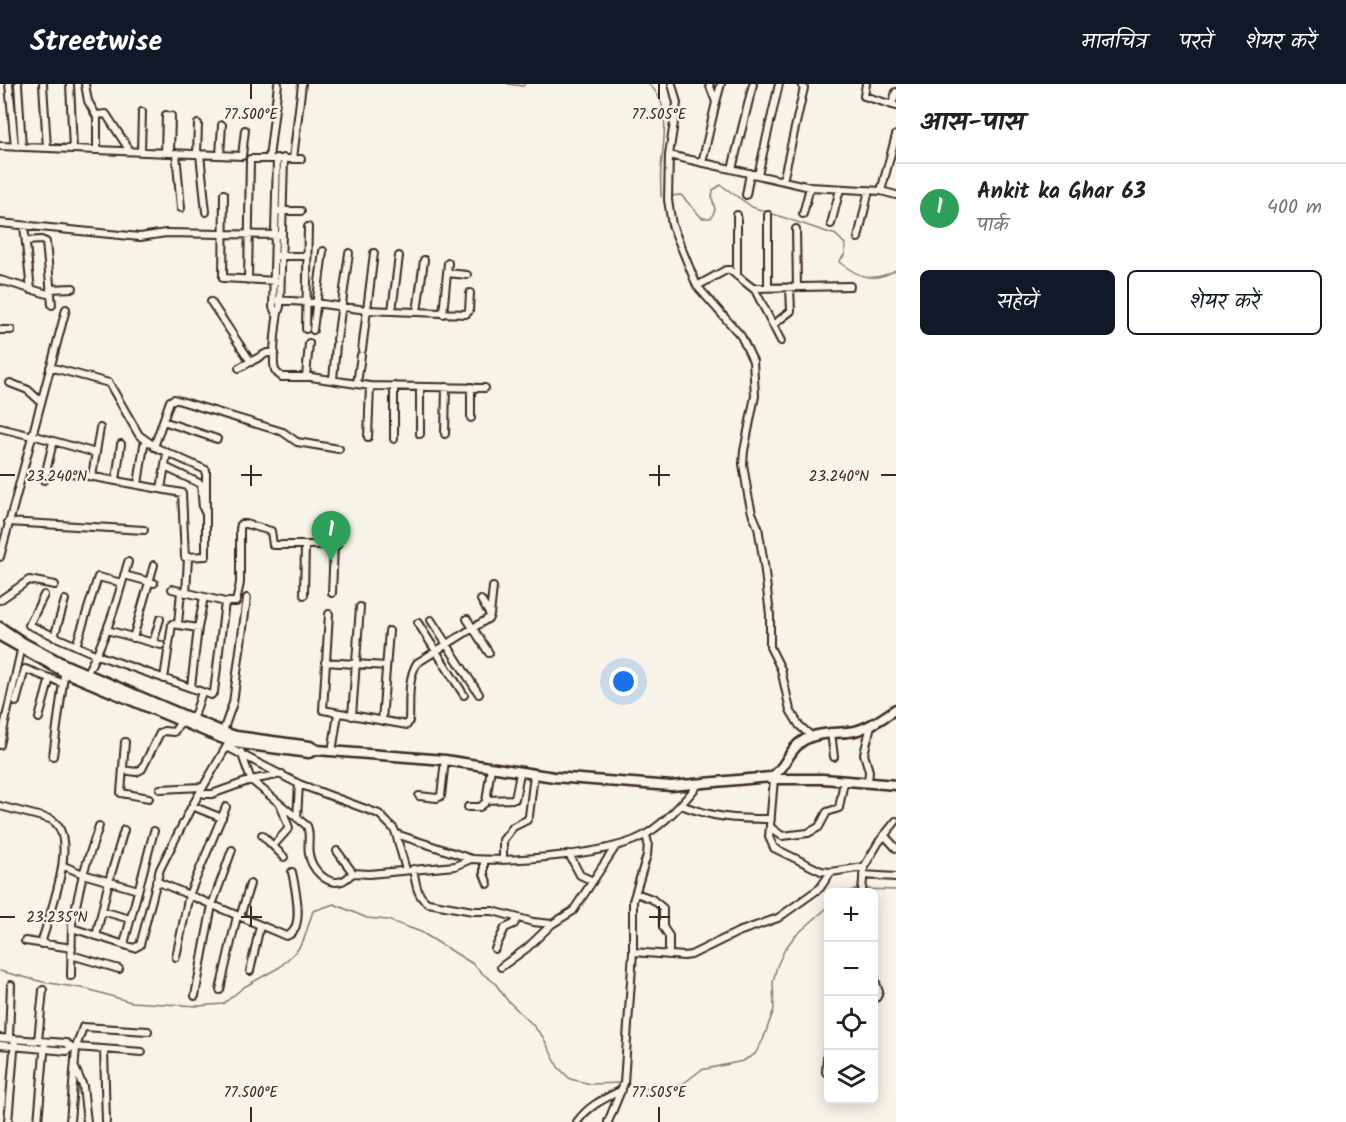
<!DOCTYPE html>
<html lang="hi">
<meta charset="utf-8">
<style>
:root{--surface:#fff;--page:#f6f6f6;--text:#222;--muted:#767676;--line:#e0e0e0;--accent:#111827}
body{margin:0;font-family:Kalam,"Playpen Sans Deva",sans-serif;background:var(--page);color:var(--text)}
.controls{position:absolute;right:18px;bottom:18px;display:grid;overflow:hidden;border-radius:9px;box-shadow:0 3px 15px #0003}
.controls button{width:54px;height:54px;display:grid;place-items:center;padding:0;border:0;border-bottom:2px solid var(--line);background:var(--surface);color:var(--text);font:30px sans-serif}
.you{position:absolute;left:624px;top:598px;width:21px;height:21px;margin:-15px;border:4px solid #fff;border-radius:50%;background:#1a73e8;box-shadow:0 0 0 9px #1a73e833}
.badge{display:grid;place-items:center;width:39px;height:39px;border-radius:50%;background:var(--accent);color:#fff;font-size:20px;font-weight:700}
.pin{position:absolute;translate:-50% -50px;filter:drop-shadow(0 2px 3px #0008)}
.pin::after{content:'';position:absolute;top:32px;width:21px;height:18px;background:inherit;clip-path:polygon(0 0,100% 0,50% 100%)}
.list{margin:0;padding:0;list-style:none}
h2{display:flex;justify-content:space-between;align-items:center;height:78px;margin:0;padding:0 24px;font-size:26px}
h2 small{font-size:20px;font-weight:400;color:var(--muted)}
.list li{display:grid;grid-template-columns:39px 1fr auto;gap:18px;align-items:center;box-sizing:border-box;height:90px;padding:0 24px;border-top:2px solid var(--line)}
.list b{display:block;font-size:22px;white-space:nowrap}
.list p{margin:0;font-size:20px;white-space:nowrap;color:var(--muted)}
.list em{font-size:20px;font-style:normal;color:var(--muted)}
.actions{display:flex;gap:12px;padding:18px 24px}
.actions a{flex:1;padding:14px 0;border:2px solid var(--accent);border-radius:9px;text-align:center;font-size:21px;color:var(--accent)}
.actions .main{background:var(--accent);color:#fff}
.icon{flex:none;width:33px;height:33px;fill:none;stroke:currentColor;stroke-width:2;stroke-linecap:round;stroke-linejoin:round}
.map{position:relative;flex:none;width:896px;height:1038px;overflow:hidden}
header{display:flex;align-items:center;gap:36px;box-sizing:border-box;height:84px;padding:0 30px;background:var(--accent);color:#fff}
header strong{font-size:28px}
nav{display:flex;gap:33px;margin-inline-start:auto;font-size:21px}
main{display:flex}
aside{flex:1;background:var(--surface)}
.map>svg:first-child{display:block}
</style>
<header>
<strong>Streetwise</strong>
<nav><a>मानचित्र</a><a>परतें</a><a>शेयर करें</a></nav>
</header>
<main>
<div class="map">
<svg width="896" height="1038" viewBox="0 0 896 1038">
<rect width="100%" height="100%" fill="#f7f3e8"/>
<filter id="ink" filterUnits="userSpaceOnUse"><feTurbulence type="fractalNoise" baseFrequency=".0167" numOctaves="2"/><feDisplacementMap in="SourceGraphic" scale="12" xChannelSelector="R" yChannelSelector="G"/><feConvolveMatrix kernelMatrix="1 2 1 2 8 2 1 2 1" color-interpolation-filters="sRGB"/></filter>
<g filter="url(#ink)">
<g fill="none" stroke-linecap="round" stroke-linejoin="round">
<path stroke="#84786c" stroke-width="1.5" d="M 508,0 L 523,2 L 525,0
M 648,0 C 673,19 663,58 661,84 C 660,94 661,103 661,113
M 671,112 L 681,111 L 702,134 L 711,134 L 715,126 L 712,113 L 713,106 L 721,101 L 752,123 L 836,151 L 845,160 L 845,170 L 839,178 C 860,194 872,199 896,186
M 865,805 L 896,806
M 844,808 L 860,805
M 0,887 L 43,898 L 87,905 L 131,918 L 198,922 L 223,920 L 244,903 L 280,883 L 298,865 L 304,855 L 313,827 L 334,820 L 367,834 L 388,836 L 421,848 L 473,880 L 483,890 L 495,899 L 507,916 L 531,939 L 543,953 L 558,983 L 570,995 L 591,1000 L 622,999
M 627,1000 L 649,1005 L 669,1004 L 684,999 L 701,986 L 743,977 L 755,970 L 763,956 L 774,925 L 773,898 L 777,882 L 785,865 L 794,853 L 828,823"/>
<g stroke="#3b2a1e" stroke-width="10">
<path id="street" d="M 9,0 L 15,63
M 18,0 L 22,63
M 43,0 L 47,64
M 70,0 L 73,65
M 85,0 L 88,17 L 97,33 L 97,66
M 672,0 L 677,19 L 669,71 L 668,116 L 672,141 L 697,202 L 741,252 L 753,277 L 755,312 L 744,367 L 743,380 L 748,411 L 752,429 L 758,443 L 764,480 L 770,531 L 770,563 L 781,585 L 790,626 L 799,641 L 811,652
M 866,0 L 864,12 L 896,22
M 716,18 L 721,0
M 892,21 L 896,8
M 96,31 L 106,30 L 130,67
M 0,62 L 242,72 L 245,46
M 141,68 L 142,28
M 165,69 L 166,31
M 170,69 L 171,32
M 176,69 L 181,124
M 197,70 L 198,40
M 200,70 L 206,128
M 220,71 L 222,41
M 669,71 L 810,103 L 881,107 L 896,111
M 269,74 L 278,0
M 284,74 L 280,223 C 276,231 272,278 275,286 C 277,290 279,291 282,293 L 311,293 L 370,302 L 485,304
M 293,75 L 302,0
M 702,79 L 716,18 L 709,0
M 732,85 L 753,0
M 758,91 L 779,0
M 783,97 L 804,4 L 801,0
M 881,107 L 896,51
M 224,110 L 223,194 L 276,197
M 746,111 L 750,89
M 279,127 L 301,127
M 803,130 L 810,103
M 737,131 L 737,192
M 768,131 L 768,203
M 0,139 L 140,153 L 166,149 L 282,151
M 831,140 L 840,105
M 24,142 L 31,206
M 796,145 L 797,203
M 858,154 L 869,106
M 26,157 L 41,156 L 46,158 L 52,221
M 278,172 L 307,172
M 447,189 L 467,191
M 0,196 L 51,211
M 248,196 L 250,75 L 301,75
M 697,202 L 726,186 L 730,186 L 755,206 L 781,257
M 753,204 L 850,202
M 50,205 L 73,204
M 274,216 L 307,218 L 367,226 L 466,230 L 469,227 L 470,209
M 211,218 L 251,278
M 392,227 L 399,172
M 417,228 L 424,176
M 276,230 L 273,223 L 277,74
M 443,230 L 448,179
M 773,241 L 791,227 L 790,203
M 306,245 L 308,143
M 0,246 L 11,246
M 313,246 L 323,167
M 337,256 L 349,169
M 362,266 L 374,169
M 50,283 L 109,299 L 139,351 L 157,364 L 206,386 L 206,472 L 185,473 L 182,409 L 72,389
M 239,284 L 267,269 L 275,269
M 306,293 L 309,259
M 333,296 L 336,261
M 10,299 L 28,306 L 41,318
M 357,300 L 361,271
M 471,303 L 471,334
M 163,337 L 217,355
M 0,344 L 32,352
M 420,350 L 420,303
M 445,350 L 446,303
M 32,351 L 96,369
M 368,353 L 370,302
M 394,355 L 394,302
M 154,363 L 170,317 L 174,315 L 283,348 L 297,358 L 339,365
M 165,383 L 201,400 L 203,424 L 206,430
M 92,392 L 100,344
M 44,396 L 53,358
M 116,396 L 121,360
M 138,400 L 144,361
M 161,405 L 167,369
M 8,438 L 144,446
M 0,473 L 66,225
M 124,491 L 154,499
M 172,505 L 225,518 L 236,518 L 240,499 L 240,445 L 241,440 L 246,440 L 271,447 L 273,461 L 337,461 L 341,440
M 186,509 L 188,474
M 332,509 L 334,461
M 44,511 L 29,541 L 97,571 L 211,611 L 214,608 L 225,518
M 304,511 L 305,461
M 0,516 L 29,496 L 55,501
M 329,530 L 323,626 L 407,641 L 409,637 C 410,619 407,595 417,579 L 489,534 L 490,531 L 481,516
M 490,531 L 493,503
M 467,535 L 489,569
M 431,536 L 479,610
M 418,539 L 464,611
M 178,540 L 181,507
M 198,544 L 204,513
M 107,546 L 161,561
M 54,553 L 65,516
M 133,554 L 154,481
M 153,559 L 160,535
M 76,562 L 98,493 L 122,499
M 325,578 L 386,582
M 85,592 C 106,556 117,518 128,478
M 164,595 L 172,540 L 198,544 L 191,603
M 16,618 L 25,585 L 62,599
M 352,632 L 360,523
M 39,634 L 50,594
M 382,637 L 389,547
M 192,639 L 202,608
M 831,648 L 834,673
M 222,650 L 233,619 L 247,514
M 125,658 L 121,709 L 149,714
M 0,661 L 22,562
M 227,663 L 299,700 L 379,730 L 394,745 L 396,750 L 472,775 C 511,778 616,771 648,749 C 667,737 683,719 697,702
M 241,668 L 251,696 L 307,742 C 311,751 307,760 309,770 C 311,784 326,802 342,797 C 346,796 349,792 353,789 L 369,790 L 455,782 L 471,775
M 332,668 L 338,630
M 53,672 L 65,584
M 123,686 L 136,688 L 142,685 L 160,649 L 164,647 L 174,648 L 183,634
M 774,695 L 769,753 L 774,764 L 821,787 L 831,788 L 864,783
M 868,699 L 869,687 L 864,670 L 871,641
M 160,705 L 202,703
M 200,708 L 205,710 L 212,710 L 251,696 L 282,690
M 419,712 L 437,714 L 441,712 L 445,676
M 486,716 L 515,715 L 520,689
M 681,721 C 714,734 735,735 771,735
M 0,722 L 50,735 C 82,750 48,834 41,860
M 192,722 L 222,734
M 468,723 L 480,723 L 486,718 L 491,683
M 297,734 L 299,700
M 770,743 L 782,752 L 808,749 L 819,743 L 827,728 L 839,724 L 844,697
M 396,750 L 406,786
M 262,751 L 284,773
M 884,751 L 896,764
M 273,762 L 289,744 L 281,722
M 337,767 L 353,789
M 569,770 L 580,791 L 593,797
M 484,776 L 484,790 L 488,800
M 503,776 L 503,756 L 513,743 L 527,736 L 529,732 L 534,690
M 64,782 L 83,790 L 138,806
M 413,785 C 416,798 416,812 428,819 L 473,827 L 493,827 L 533,838 L 552,840
M 863,791 L 896,793
M 156,797 L 286,852 C 306,847 295,803 292,788
M 862,808 L 864,783 L 879,758 L 896,737
M 636,809 L 652,815 L 663,824 L 663,843 L 669,852 L 669,871
M 102,827 L 130,835
M 240,833 L 250,800
M 72,844 L 134,864 L 140,861 L 160,785 L 191,724 L 228,660
M 96,852 L 109,797 L 124,746
M 25,857 L 72,864
M 124,860 L 154,747
M 495,865 L 505,844 L 514,840 L 518,834
M 633,868 L 684,872 L 691,871 L 738,848 L 778,834 L 820,804 L 831,788
M 71,871 L 119,885
M 176,873 L 189,811 L 226,723
M 501,883 L 527,864 L 552,840 L 573,827 L 616,762
M 250,887 L 260,842
M 71,892 L 72,840 L 83,790 L 99,742
M 874,893 L 879,908 L 877,913 L 874,915
M 220,906 L 237,832
M 195,912 L 212,821 L 232,766
M 0,954 L 66,959 L 72,963
M 9,954 L 11,901
M 38,957 L 43,906
M 0,961 L 67,967 L 72,963 L 76,963 L 142,968
M 104,966 L 106,1038
M 75,984 L 83,1002 L 87,1038
M 826,988 L 828,960
M 8,1038 L 15,955
M 38,1038 L 45,958
M 70,1038 L 76,963 L 83,943 L 148,947
M 577,1038 C 589,1021 604,1015 622,1006
M 608,1038 L 624,999 L 633,868 L 633,817 L 647,771 L 648,759 L 646,751"/>
</g>
<g stroke="#3b2a1e" stroke-width="13">
<path id="secondary" d="M 0,543 L 24,559 L 66,581 L 223,648 L 236,652 L 310,662 L 317,666 L 445,676 L 554,693 L 671,702 L 771,693 C 786,685 788,665 804,656 C 820,647 838,650 855,647 C 870,643 883,634 896,625
M 0,552 L 64,588 L 221,654 L 234,659 L 309,669 L 317,666
M 770,695 L 823,695 L 896,701"/>
</g>
<use href="#street" stroke="#f7f3e8" stroke-width="6"/>
<use href="#secondary" stroke="#f7f3e8" stroke-width="8"/>
</g>
</g>
<path fill="none" stroke="#3b2a1e" stroke-width="2" d="M 251,0 L 251,15M 659,0 L 659,15M 251,381 L 251,402M 659,381 L 659,402M 0,391 L 15,391M 241,391 L 262,391M 649,391 L 670,391M 881,391 L 896,391M 251,822 L 251,843M 659,822 L 659,843M 0,833 L 15,833M 241,833 L 262,833M 649,833 L 670,833M 251,1023 L 251,1038M 659,1023 L 659,1038"/>
<g font-size="15" text-anchor="middle" fill="#3b2a1e" stroke="#f7f3e8" stroke-width="5" stroke-linejoin="round" paint-order="stroke">
<text x="251" y="35">77.500°E</text>
<text x="659" y="35">77.505°E</text>
<text x="57" y="397">23.240°N</text>
<text x="839" y="397">23.240°N</text>
<text x="57" y="838">23.235°N</text>
<text x="251" y="1013">77.500°E</text>
<text x="659" y="1013">77.505°E</text>
</g>
</svg>
<div class="controls">
<button>+</button>
<button>−</button>
<button><svg class="icon" aria-label="locate" viewBox="0 0 24 24"><circle cx="12" cy="12" r="6"/><path d="M12 2v4M12 18v4M2 12h4M18 12h4"/></svg></button>
<button><svg class="icon" aria-label="layers" viewBox="0 0 24 24"><path d="M12 4l9 5-9 5-9-5zM3 14l9 5 9-5"/></svg></button>
</div>
<div class="you"></div>
<div class="pin badge" style="left:331px;top:477px;background:#2e9e5b">1</div>
</div>
<aside>
<h2>आस-पास<small></small></h2>
<ul class="list">
<li><span class="badge" style="background:#2e9e5b">1</span><div><b>Ankit ka Ghar 63</b><p>पार्क</p></div><em>400 m</em></li>
</ul>
<div class="actions"><a class="main">सहेजें</a><a>शेयर करें</a></div>
</aside>
</main>
